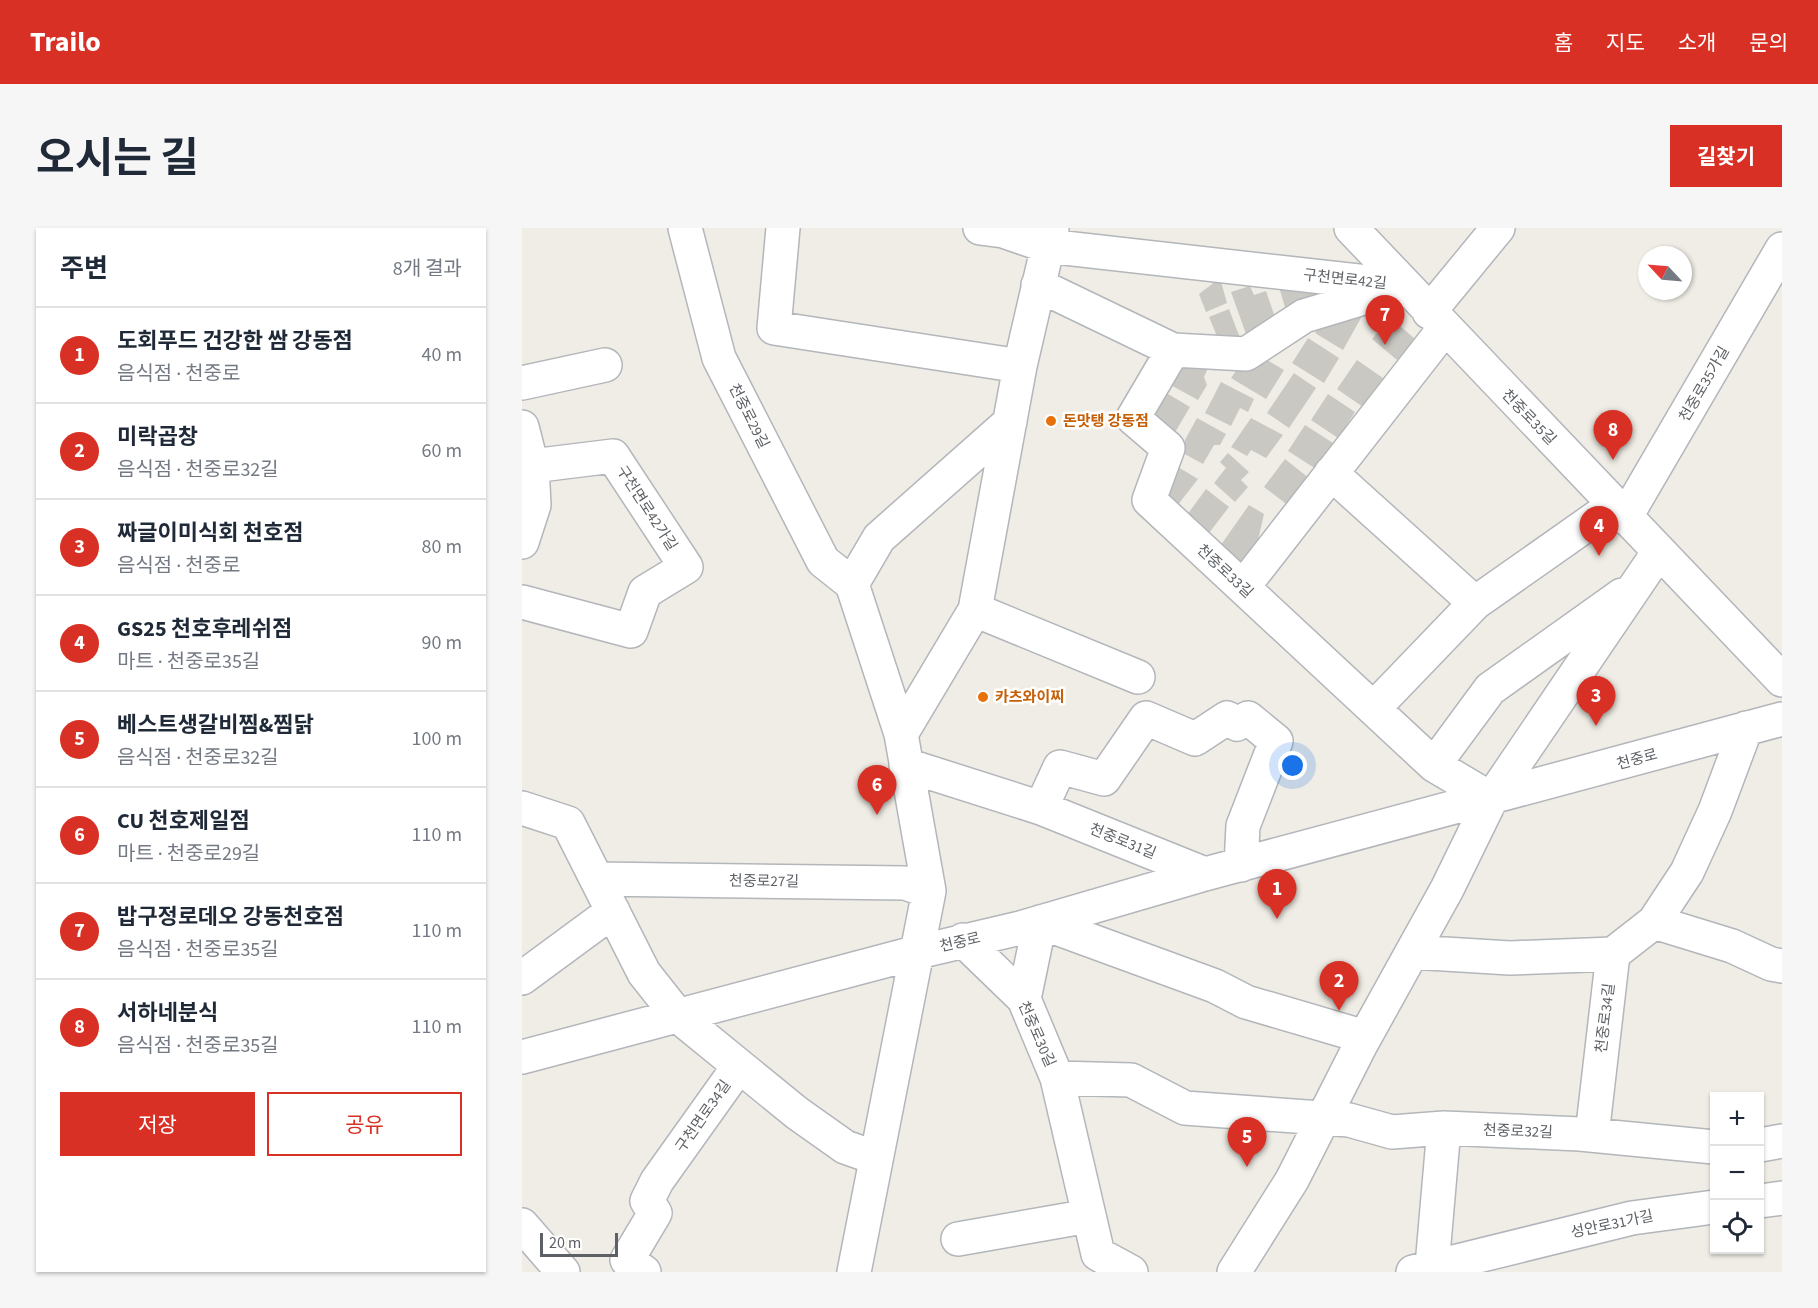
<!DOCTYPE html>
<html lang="ko">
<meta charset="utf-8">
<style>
:root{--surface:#fff;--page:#f6f6f7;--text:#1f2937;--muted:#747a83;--line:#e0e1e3;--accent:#d93025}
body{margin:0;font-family:"Source Sans 3","Noto Sans KR",sans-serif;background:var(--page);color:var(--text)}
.controls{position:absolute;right:18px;bottom:18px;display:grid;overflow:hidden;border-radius:0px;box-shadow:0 2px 4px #0004}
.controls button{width:54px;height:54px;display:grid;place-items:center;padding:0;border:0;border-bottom:2px solid var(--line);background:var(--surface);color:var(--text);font:30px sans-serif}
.compass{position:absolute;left:1116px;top:18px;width:54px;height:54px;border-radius:50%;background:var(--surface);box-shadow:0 2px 4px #0004;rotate:296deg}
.scale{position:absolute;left:18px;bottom:15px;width:78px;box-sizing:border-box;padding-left:6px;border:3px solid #5d6165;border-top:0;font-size:16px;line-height:21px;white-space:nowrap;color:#5d6165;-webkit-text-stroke:4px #fff;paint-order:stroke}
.you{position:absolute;left:771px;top:538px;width:21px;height:21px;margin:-15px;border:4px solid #fff;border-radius:50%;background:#1a73e8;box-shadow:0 0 0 9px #1a73e833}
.badge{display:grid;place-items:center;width:39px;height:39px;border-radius:50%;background:var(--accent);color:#fff;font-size:20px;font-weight:700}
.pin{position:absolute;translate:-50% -50px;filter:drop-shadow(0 2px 3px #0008)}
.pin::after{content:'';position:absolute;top:32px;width:21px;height:18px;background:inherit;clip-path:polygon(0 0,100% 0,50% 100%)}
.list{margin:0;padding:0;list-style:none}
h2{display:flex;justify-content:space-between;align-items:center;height:78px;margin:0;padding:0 24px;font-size:26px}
h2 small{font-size:20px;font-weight:400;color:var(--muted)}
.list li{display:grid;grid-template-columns:39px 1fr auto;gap:18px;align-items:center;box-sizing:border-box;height:96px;padding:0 24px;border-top:2px solid var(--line)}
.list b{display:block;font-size:22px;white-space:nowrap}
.list p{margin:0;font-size:20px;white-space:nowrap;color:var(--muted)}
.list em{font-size:20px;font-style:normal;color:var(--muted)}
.actions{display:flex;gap:12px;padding:18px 24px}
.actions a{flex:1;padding:14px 0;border:2px solid var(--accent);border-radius:0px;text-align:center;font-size:21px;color:var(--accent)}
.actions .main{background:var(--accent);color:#fff}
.icon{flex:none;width:33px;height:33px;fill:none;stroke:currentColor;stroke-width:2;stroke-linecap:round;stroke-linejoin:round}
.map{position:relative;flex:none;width:1260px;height:1044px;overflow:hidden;border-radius:0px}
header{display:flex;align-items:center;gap:36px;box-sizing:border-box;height:84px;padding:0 30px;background:var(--accent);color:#fff}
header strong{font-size:28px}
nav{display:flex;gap:33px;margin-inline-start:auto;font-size:21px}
.intro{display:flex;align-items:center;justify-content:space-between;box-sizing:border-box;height:144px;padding:0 36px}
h1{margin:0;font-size:42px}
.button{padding:15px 27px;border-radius:0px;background:var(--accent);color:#fff;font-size:21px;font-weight:700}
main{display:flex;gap:36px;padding:0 36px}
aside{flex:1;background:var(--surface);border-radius:0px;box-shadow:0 2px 4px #0004}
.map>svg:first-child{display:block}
</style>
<header>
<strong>Trailo</strong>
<nav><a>홈</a><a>지도</a><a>소개</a><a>문의</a></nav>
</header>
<div class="intro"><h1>오시는 길</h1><a class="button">길찾기</a></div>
<main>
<aside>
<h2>주변<small>8개 결과</small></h2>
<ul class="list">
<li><span class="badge">1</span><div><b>도회푸드 건강한 쌈 강동점</b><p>음식점 · 천중로</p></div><em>40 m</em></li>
<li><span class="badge">2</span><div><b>미락곱창</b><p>음식점 · 천중로32길</p></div><em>60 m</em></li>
<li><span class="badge">3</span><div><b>짜글이미식회 천호점</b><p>음식점 · 천중로</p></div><em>80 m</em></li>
<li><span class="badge">4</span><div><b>GS25 천호후레쉬점</b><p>마트 · 천중로35길</p></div><em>90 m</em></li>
<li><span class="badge">5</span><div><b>베스트생갈비찜&amp;찜닭</b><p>음식점 · 천중로32길</p></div><em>100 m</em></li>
<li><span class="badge">6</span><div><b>CU 천호제일점</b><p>마트 · 천중로29길</p></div><em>110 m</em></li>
<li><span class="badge">7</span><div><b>밥구정로데오 강동천호점</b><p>음식점 · 천중로35길</p></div><em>110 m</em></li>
<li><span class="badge">8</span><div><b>서하네분식</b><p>음식점 · 천중로35길</p></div><em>110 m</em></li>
</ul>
<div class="actions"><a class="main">저장</a><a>공유</a></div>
</aside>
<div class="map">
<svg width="1260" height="1044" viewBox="0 0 1260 1044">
<rect width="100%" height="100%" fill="#efede5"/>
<path fill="#cac8c2" d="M 698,50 L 705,75 L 684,84 L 677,66 Z
M 800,57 L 805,74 L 765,86 L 757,59 Z
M 728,58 L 732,67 L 744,63 L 755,95 L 724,106 L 709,64 Z
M 707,81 L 718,110 L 699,118 L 687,89 Z
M 825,82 L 839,90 L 821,122 L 793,105 L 803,89 Z
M 868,89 L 893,111 L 875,132 L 850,111 Z
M 786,110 L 817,130 L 802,155 L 770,135 Z
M 735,126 L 762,142 L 744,171 L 709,150 L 718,137 Z
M 659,131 L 686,140 L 682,149 L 685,157 L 676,172 L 645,155 Z
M 835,132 L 861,150 L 841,179 L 815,161 Z
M 772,145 L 794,160 L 767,200 L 745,185 Z
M 699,154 L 732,171 L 726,184 L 718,180 L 709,198 L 683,185 Z
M 641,163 L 668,179 L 652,206 L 625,190 Z
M 806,166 L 833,184 L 816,210 L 789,192 Z
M 675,190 L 704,206 L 698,217 L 692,217 L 681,236 L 657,223 Z
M 729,190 L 761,207 L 744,230 L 729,222 L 725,228 L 709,219 Z
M 783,197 L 811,215 L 794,241 L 766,223 Z
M 706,225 L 727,244 L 719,252 L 726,259 L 713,274 L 692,255 L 704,240 L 698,234 Z
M 763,231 L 788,251 L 767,278 L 742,259 Z
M 651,236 L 676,251 L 655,278 L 635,268 Z
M 684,261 L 707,279 L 687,305 L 665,287 Z
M 727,277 L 742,286 L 736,312 L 718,336 L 696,321 Z"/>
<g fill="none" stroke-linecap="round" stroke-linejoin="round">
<g stroke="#b3b6ba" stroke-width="36">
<path id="minor" d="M 163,0 L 197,130 L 301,333 L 330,356
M 261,0 L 252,100 L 498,138
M 458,0 L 481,3 L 525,18 L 881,58
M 829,0 L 1260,452
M 516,57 L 651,122 L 724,126 L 782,88 L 868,62
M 907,84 L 976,0
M 651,122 L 611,190 L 646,220 L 627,272 L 912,537 L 969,571
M 0,155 L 83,137
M 0,199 L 10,238 L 12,277 L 0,314
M 809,245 L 953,375
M 1103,290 L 1260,21
M 721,359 L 922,101
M 0,374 L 109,403 L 123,364 L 164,339 L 91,228 L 10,238
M 453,382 L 616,449
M 853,479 L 953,375 L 1091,278
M 379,506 L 330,356 L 357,310 L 488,194
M 384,537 L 519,580 L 683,646
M 912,537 L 968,461 L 1100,367
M 0,580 L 46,595 L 122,745 L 156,788 L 275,885 L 323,919 L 354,930
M 519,580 L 538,539 L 582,551 L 624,490 L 673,511 L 705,490 L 715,496 L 726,490 L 754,513 L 721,598 L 719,637
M 75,651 L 383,655 L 407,663
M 1132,694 L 1210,718 L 1249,736 L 1260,738
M 441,712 L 502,771 L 535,850 L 576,1026 L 609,1044
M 890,724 L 988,730 L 1091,726
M 0,750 L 91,683
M 502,771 L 518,694 L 693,758 L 724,774 L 843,809
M 0,829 L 396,724 L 498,700 L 683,646 L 1260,491
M 535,850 L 609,852 L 663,880 L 827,892 L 870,904 L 922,900 L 1058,906 L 1192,919
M 1070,907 L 1091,726 L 1132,694 L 1165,644 L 1193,583 L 1224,500
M 1238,917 L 1260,913
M 1238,973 L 1260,970
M 0,997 L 41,1044
M 436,1011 L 567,988
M 910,1038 L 922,900
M 122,1044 L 105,1032 L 133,985 L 125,973 L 135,953 L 217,838
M 332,1044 L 407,663 L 379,506 L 453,382 L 498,138 L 530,0
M 712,1044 L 770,952 L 838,818 L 925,661 L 969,571 L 1136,325
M 891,1044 L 1110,990 L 1192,979"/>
</g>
<use href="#minor" stroke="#fff" stroke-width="33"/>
</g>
<g fill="#e8710a" stroke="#fff" stroke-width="2">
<circle cx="529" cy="193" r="6"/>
<circle cx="461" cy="469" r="6"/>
</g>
<g text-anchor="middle" stroke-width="5" stroke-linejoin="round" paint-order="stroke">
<g font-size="15" fill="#5d6165" stroke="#fff">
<text transform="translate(823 51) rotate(6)" y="5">구천면로42길</text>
<text transform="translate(1182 156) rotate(-60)" y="5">천중로35가길</text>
<text transform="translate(227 188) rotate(63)" y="5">천중로29길</text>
<text transform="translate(1007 189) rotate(46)" y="5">천중로35길</text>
<text transform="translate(125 280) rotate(57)" y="5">구천면로42가길</text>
<text transform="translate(703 343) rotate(43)" y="5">천중로33길</text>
<text transform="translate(1115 531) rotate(-15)" y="5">천중로</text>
<text transform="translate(601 613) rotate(22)" y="5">천중로31길</text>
<text transform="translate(242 653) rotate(1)" y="5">천중로27길</text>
<text transform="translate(438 714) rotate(-13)" y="5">천중로</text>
<text transform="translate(1083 790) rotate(-83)" y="5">천중로34길</text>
<text transform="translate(515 806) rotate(66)" y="5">천중로30길</text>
<text transform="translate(181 888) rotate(-55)" y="5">구천면로34길</text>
<text transform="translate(996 903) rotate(2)" y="5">천중로32길</text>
<text transform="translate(1090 996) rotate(-12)" y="5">성안로31가길</text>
</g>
<g font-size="15" font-weight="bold" fill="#c56008" stroke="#fff" text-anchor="start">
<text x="541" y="198">돈맛탱 강동점</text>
<text x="473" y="474">카츠와이찌</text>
</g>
</g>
</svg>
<div class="controls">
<button>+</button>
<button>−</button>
<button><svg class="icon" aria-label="locate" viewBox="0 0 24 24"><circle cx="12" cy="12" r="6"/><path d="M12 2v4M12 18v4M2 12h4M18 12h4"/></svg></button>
</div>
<svg class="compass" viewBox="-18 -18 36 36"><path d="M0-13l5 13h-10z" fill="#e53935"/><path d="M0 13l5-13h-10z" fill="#747a83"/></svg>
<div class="scale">20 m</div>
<div class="you"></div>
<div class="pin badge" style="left:755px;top:691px">1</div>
<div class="pin badge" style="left:817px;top:783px">2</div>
<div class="pin badge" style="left:1074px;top:498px">3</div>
<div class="pin badge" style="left:1077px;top:328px">4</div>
<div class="pin badge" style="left:725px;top:939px">5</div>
<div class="pin badge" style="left:355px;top:587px">6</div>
<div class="pin badge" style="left:863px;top:117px">7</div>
<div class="pin badge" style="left:1091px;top:232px">8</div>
</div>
</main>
